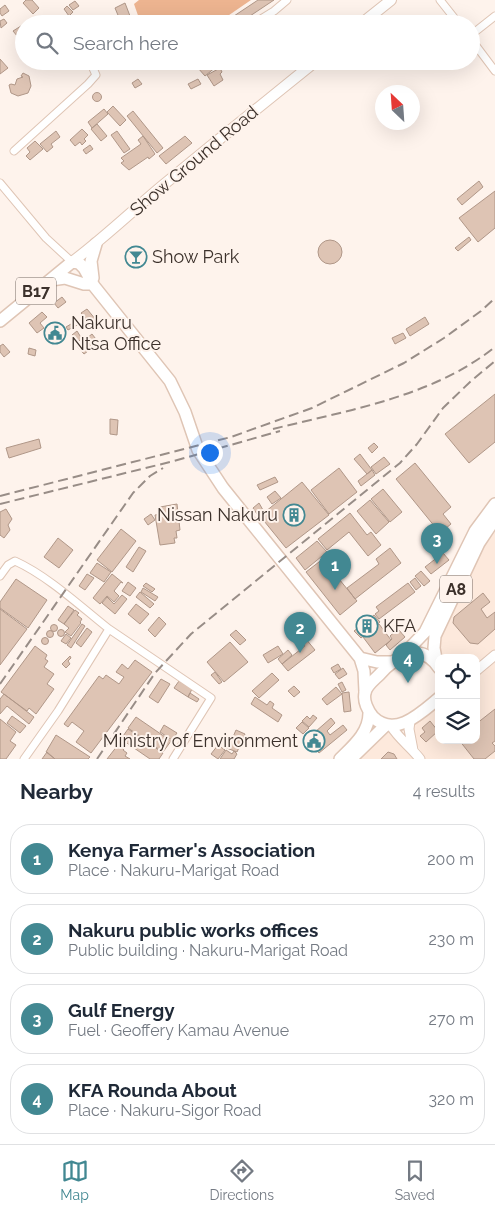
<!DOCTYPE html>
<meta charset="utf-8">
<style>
:root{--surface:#fff;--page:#f2f2f3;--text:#1f2937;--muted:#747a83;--line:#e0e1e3;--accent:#428892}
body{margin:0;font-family:Raleway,sans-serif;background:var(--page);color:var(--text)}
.controls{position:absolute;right:15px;bottom:15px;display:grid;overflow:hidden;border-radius:10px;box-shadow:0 5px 20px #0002}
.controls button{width:45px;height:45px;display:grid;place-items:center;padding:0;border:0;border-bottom:1px solid var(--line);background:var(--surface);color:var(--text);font:25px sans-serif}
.compass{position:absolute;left:375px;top:85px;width:45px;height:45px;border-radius:50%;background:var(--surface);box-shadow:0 5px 20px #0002;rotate:335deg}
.you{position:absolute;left:209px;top:452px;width:18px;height:18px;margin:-12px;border:4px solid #fff;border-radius:50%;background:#1a73e8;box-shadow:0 0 0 8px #1a73e833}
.badge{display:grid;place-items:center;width:32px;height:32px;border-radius:50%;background:var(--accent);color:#fff;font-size:16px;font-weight:700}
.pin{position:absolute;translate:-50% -41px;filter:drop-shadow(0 1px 2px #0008)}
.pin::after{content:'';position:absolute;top:26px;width:18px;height:15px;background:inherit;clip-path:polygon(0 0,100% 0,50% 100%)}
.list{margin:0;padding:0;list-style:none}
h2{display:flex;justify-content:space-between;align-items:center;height:65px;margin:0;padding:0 20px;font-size:21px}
h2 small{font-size:16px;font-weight:400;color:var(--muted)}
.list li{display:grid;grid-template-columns:32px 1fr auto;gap:15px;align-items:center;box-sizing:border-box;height:70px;margin:0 10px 10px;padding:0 10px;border:1px solid var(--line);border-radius:20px}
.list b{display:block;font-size:19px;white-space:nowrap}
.list p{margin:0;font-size:16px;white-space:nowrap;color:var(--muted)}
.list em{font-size:16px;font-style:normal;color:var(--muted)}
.icon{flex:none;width:28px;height:28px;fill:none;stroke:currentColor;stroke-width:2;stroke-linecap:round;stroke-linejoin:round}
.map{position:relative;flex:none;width:495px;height:759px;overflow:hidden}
.search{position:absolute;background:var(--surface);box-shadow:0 5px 20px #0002;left:15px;right:15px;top:15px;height:55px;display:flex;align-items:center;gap:12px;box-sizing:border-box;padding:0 18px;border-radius:28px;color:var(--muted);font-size:19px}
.sheet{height:385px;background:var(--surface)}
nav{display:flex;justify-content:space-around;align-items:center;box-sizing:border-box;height:70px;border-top:1px solid var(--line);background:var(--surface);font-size:14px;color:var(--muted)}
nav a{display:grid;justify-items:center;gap:2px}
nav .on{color:var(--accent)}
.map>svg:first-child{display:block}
</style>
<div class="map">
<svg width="495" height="759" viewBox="0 0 495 759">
<rect width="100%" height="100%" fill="#fef3ec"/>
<path fill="#fde9dc" d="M 495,518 L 495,759 L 425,759 L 406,724 L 439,695 L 439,740 L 476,740 L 476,658 L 439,658 L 439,681 L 430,647 Z
M 397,724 L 424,759 L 352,759 L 369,742 Z"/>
<path fill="#edb490" d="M 139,0 L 251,0 L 216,24 L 141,24 L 134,4 Z"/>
<path fill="#dec4b4" stroke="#b09788" d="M 26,0 L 32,0 L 39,8 L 33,14 L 23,3 Z
M 258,0 L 274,0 L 238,24 L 222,24 Z
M 75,1 L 79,6 L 73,10 L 69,5 Z
M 125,3 L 130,16 L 120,20 L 115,8 Z
M 5,5 L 9,11 L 2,16 L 0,13 L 0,9 Z
M 67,6 L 73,12 L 69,16 L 64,9 Z
M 55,16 L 61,23 L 49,24 L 47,22 Z
M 4,19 L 7,23 L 1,28 L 0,21 Z
M 21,26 L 24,33 L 18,37 L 13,31 Z
M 0,59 L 8,68 L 0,74 Z
M 206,61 L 223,61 L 205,76 L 198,68 Z
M 220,68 L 222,72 L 220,74 L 223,80 L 214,86 L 207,75 Z
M 23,73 L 29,76 L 31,86 L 28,93 L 18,96 L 11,93 L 9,85 L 11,84 L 15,85 L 17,79 L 23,77 L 21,76 Z
M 138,79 L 142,84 L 135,88 L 132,83 Z
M 198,79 L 201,84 L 191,89 L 188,84 Z
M92.5 97a4.5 4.5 0 1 1 9 0a4.5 4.5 0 1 1-9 0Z
M 113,106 L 126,120 L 120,126 L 107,112 Z
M 104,109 L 108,114 L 92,128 L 88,122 Z
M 133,111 L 163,148 L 157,153 L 127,116 Z
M 97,124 L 107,136 L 101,141 L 91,129 Z
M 82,129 L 88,135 L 84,139 L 86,141 L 82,145 L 80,142 L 75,146 L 70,140 Z
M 56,131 L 60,137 L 51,144 L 53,147 L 47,152 L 40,144 Z
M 117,131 L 130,149 L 124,153 L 111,135 Z
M 143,136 L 155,154 L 149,159 L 148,157 L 129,170 L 121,163 L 124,161 L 121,158 L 141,144 L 138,140 Z
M 185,136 L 192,143 L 166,164 L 159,156 Z
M 35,141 L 43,149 L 30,160 L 26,156 L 30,152 L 27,148 Z
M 90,145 L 93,149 L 86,154 L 83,150 Z
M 479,181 L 483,187 L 462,205 L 457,199 Z
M 495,191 L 495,228 L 478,242 L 459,218 Z
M 469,237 L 471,240 L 458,251 L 455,248 Z
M318 252a12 12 0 1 1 24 0a12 12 0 1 1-24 0Z
M 62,297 L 66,302 L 58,308 L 54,303 Z
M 87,309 L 101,326 L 96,331 L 81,313 Z
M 42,312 L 47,317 L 40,323 L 44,328 L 37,333 L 29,323 Z
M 425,317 L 429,324 L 410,336 L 406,329 Z
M 76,321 L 79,324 L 68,330 L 66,327 Z
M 77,331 L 82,339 L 77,342 L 72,335 Z
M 403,333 L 406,338 L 395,344 L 392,338 Z
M 92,334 L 99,343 L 84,354 L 77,346 Z
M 3,344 L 10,352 L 4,357 L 0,352 L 0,346 Z
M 29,348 L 36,350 L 35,356 L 28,354 Z
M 495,394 L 495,442 L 469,463 L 445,434 Z
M 110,419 L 118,420 L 117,435 L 110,434 Z
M 39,439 L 41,448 L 9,458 L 6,448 Z
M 374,443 L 378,447 L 372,453 L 368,448 Z
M 360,454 L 372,470 L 367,474 L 354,459 Z
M 384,457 L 390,464 L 376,474 L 371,467 Z
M 415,463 L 451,507 L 443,514 L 451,524 L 440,533 L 396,479 Z
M 339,468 L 357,492 L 329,514 L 311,490 Z
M 372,470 L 375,475 L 361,486 L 358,481 Z
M 275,477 L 278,482 L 260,490 L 257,485 Z
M 302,482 L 329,515 L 286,548 L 260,516 Z
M 383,489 L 402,512 L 390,522 L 371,499 Z
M 275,491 L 281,498 L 272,504 L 267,497 Z
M 370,500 L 389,522 L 376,534 L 357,511 Z
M 259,503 L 263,510 L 257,514 L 253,508 Z
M 177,504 L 180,530 L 176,531 L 177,538 L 174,538 L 175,543 L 160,545 L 155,515 L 161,514 L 160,507 Z
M 6,509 L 12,519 L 8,525 L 10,530 L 4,538 L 0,535 L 0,512 Z
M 350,513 L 367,535 L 371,532 L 381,545 L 368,556 L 349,532 L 327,550 L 318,539 Z
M 151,514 L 155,520 L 148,525 L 144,519 Z
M 121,529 L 136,541 L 112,572 L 97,560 Z
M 58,538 L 73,550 L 59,568 L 44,557 Z
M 317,541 L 327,552 L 305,570 L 296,558 Z
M 139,547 L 146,551 L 133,572 L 126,567 Z
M 390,548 L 401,563 L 355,599 L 347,588 L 379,564 L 376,559 Z
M 443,553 L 449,560 L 431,574 L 425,567 Z
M 328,555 L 344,575 L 339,579 L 357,601 L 340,615 L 306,572 Z
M 97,563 L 111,572 L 104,582 L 90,573 Z
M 421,571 L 430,581 L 424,586 L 415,576 Z
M 87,574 L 94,578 L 85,590 L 79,586 Z
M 112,574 L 123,583 L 121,582 L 114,591 L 119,596 L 114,602 L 107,596 L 100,604 L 93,598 Z
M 415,578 L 421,586 L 416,590 L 410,582 Z
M 16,579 L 47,600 L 28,628 L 0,608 L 0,602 Z
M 128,582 L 136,588 L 130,596 L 122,591 Z
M 146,583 L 155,589 L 152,592 L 143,586 Z
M 408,583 L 415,592 L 379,619 L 375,614 L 379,611 L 376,607 Z
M 143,588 L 158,597 L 155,601 L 141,592 Z
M 140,592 L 154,604 L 150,608 L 136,597 Z
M 483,593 L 490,602 L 481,609 L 487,618 L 495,612 L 495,629 L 478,644 L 470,643 L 453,623 L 454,617 Z
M 122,595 L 127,599 L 115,614 L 102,603 L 107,597 L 114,604 Z
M 136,604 L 149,614 L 140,624 L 128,614 Z
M 68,606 L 74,610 L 64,624 L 58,620 Z
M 0,609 L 27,629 L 0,665 Z
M 75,610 L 79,613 L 77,615 L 82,619 L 80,622 L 81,623 L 71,636 L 65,632 L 69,628 L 64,624 Z
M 374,615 L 380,622 L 361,638 L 354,631 Z
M 159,617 L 166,624 L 155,637 L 148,630 Z
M 82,624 L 85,626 L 71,648 L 67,645 Z
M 379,624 L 391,640 L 375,653 L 363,637 Z
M50.5 628a3.5 3.5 0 1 1 7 0a3.5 3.5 0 1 1-7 0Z
M 87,628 L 92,632 L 81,647 L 76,643 Z
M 398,629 L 405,637 L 390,650 L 386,645 L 392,639 L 390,636 Z
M57.5 633a3.5 3.5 0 1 1 7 0a3.5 3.5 0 1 1-7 0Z
M 236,630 L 246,640 L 240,645 L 230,635 Z
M46.5 634a3.5 3.5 0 1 1 7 0a3.5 3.5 0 1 1-7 0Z
M 301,633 L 315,650 L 288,671 L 282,664 L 305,646 L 297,636 Z
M 66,634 L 71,638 L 66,644 L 61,641 Z
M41.5 641a3.5 3.5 0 1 1 7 0a3.5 3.5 0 1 1-7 0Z
M 230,642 L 248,662 L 224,682 L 207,662 Z
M 35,646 L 47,655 L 45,659 L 48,661 L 44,667 L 54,674 L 47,684 L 54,689 L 36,714 L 29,708 L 27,711 L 1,692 Z
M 278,646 L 283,654 L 268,663 L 263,655 Z
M 288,650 L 292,655 L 282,664 L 278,659 Z
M 70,656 L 71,658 L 68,661 L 70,664 L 66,668 L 62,664 Z
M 135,660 L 152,672 L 91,753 L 76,742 L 84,731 L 72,722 L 68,727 L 64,724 L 99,676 L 103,679 L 106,675 L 119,684 L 124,677 L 116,672 L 122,664 L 128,669 Z
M 338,664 L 341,669 L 334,673 L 331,668 Z
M 343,668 L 347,674 L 339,679 L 335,674 Z
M 215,672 L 222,682 L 219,684 L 211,675 Z
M 272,673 L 279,680 L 259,698 L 252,691 Z
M 161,679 L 170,684 L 158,703 L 149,697 Z
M 179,681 L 192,689 L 188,697 L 174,688 Z
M 342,682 L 346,690 L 342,692 L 338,684 Z
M 294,686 L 300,692 L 294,697 L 288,691 Z
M 336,687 L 342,694 L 327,705 L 322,699 Z
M 349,692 L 351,711 L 344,712 L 342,693 Z
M 190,693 L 199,699 L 197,702 L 188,697 Z
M 4,694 L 34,717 L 29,724 L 7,706 L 0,714 L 0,699 Z
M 255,697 L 267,705 L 270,701 L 274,704 L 272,708 L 282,715 L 278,722 L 251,704 Z
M 495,709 L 495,741 L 492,743 L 495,746 L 495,751 L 485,759 L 474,759 L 459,740 L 476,740 L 476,724 Z
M 313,715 L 317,718 L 309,727 L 302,721 L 307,716 L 310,719 Z
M 12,716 L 26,726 L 20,733 L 7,723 Z
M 136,717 L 171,741 L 163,752 L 128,728 Z
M 331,718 L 335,723 L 327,731 L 330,735 L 343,725 L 347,730 L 319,753 L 307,739 Z
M 0,719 L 16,732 L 10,741 L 16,745 L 6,759 L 0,759 Z
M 430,721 L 438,731 L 426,742 L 420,736 L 425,732 L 422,728 Z
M 302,722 L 309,728 L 303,734 L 296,728 Z
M 164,725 L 177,733 L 172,740 L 160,732 Z
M 128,729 L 163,753 L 159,759 L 150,759 L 121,739 Z
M 236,730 L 245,734 L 237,752 L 224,747 L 228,736 L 233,737 Z
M 56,735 L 90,757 L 88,759 L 55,759 L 46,752 Z
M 121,741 L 127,745 L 123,750 L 127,753 L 125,756 L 130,759 L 107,759 Z
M 218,745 L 225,750 L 218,759 L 211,754 Z
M 226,750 L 232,754 L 234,751 L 237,754 L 234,759 L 220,759 Z
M 47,752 L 55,759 L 42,759 Z
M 388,752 L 394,754 L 397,759 L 381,759 Z"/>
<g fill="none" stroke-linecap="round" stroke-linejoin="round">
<g stroke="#dfc5b5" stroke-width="9">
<path id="minor" d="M 440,0 L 459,24
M 253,24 L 274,11 L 287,0
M 471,35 L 495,16
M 471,39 L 495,71
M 14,151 L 88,84 L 96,75 L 92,66 L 87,61
M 0,183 L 46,238 L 72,262
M 0,576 L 8,565 L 15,561 C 48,576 80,606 109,629 L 58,711 L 24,759
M 109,629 L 211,698 L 173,759"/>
</g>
<g stroke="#dfc5b5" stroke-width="11">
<path id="tertiary" d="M 476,671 L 495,655
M 410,721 L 409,729 L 413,750
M 391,726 C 399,739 411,747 420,759"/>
</g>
<g stroke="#dfc5b5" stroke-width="12">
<path id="secondary" d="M 361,24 L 391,0
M 72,262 C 104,238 132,211 162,186 C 213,144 264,103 316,61"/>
</g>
<g stroke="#dfc5b5" stroke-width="14">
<path id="primary" d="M 72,262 L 79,263 L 84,268 L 94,286 L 170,381 L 185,412 L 198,450 L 223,488 L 360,658 L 364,671 L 365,692
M 93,278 L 91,261 L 96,244
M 51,280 L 65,278 L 84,284 L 91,284
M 0,321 L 72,262
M 360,658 L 377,662 L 393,662"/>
</g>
<g stroke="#dfc5b5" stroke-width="14">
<path id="trunk" d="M 403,655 L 425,632 L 475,531 L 495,504
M 437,664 L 434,648 L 435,636 L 479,543 L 495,519
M 439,668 C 421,640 395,657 379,675 C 374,680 366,686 365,693 C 363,701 368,711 373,717 C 395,739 422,712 439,698
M 340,759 C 353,746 369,733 369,713
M 351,759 L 386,725"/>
</g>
<use href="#minor" stroke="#fff" stroke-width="7"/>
<use href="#tertiary" stroke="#fff" stroke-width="9"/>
<use href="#secondary" stroke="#fff" stroke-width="10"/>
<use href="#primary" stroke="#fff" stroke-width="11"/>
<use href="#trunk" stroke="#fff" stroke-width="11"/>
<path stroke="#988d87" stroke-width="2" stroke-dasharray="10 5" stroke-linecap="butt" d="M 273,429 C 349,410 432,397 495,347
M 0,496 L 231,437 L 312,408 L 404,363 L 444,338 L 481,311 L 495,298
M 0,504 L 174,461 L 280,431
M 0,684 L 133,493 L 150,476 L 163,468
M 97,759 L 155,673 L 191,634 L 400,463 L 417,444 L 443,408 L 471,381 L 495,361"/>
</g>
<defs>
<g id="bar-ring" transform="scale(1.125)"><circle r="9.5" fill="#fef3ec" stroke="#428892" stroke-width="1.5"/><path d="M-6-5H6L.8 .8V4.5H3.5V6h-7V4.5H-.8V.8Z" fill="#428892"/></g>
<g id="civic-ring" transform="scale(1.125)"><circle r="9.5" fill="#fef3ec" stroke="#428892" stroke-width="1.5"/><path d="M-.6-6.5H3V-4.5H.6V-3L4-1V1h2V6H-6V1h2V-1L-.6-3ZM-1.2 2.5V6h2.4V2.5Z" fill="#428892"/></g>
<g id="building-ring" transform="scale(1.125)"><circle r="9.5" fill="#fef3ec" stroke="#428892" stroke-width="1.5"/><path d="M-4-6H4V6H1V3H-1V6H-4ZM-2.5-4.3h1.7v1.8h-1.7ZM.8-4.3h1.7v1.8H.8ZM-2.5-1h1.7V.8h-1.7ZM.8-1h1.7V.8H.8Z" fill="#428892"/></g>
</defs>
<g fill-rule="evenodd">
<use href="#bar-ring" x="136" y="257"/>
<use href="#civic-ring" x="55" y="333"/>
<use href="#building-ring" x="294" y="515"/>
<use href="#building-ring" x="367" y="626"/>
<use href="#civic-ring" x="314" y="741"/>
</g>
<g text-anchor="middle" stroke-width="4" stroke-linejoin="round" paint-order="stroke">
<g fill="#fef3ec" stroke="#766b65" stroke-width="1">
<rect x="16" y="277.5" width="40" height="27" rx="4"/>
<rect x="440" y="575.5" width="32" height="27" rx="4"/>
</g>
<g font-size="16" font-weight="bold" fill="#3c312b">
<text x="36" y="297">B17</text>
<text x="456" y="595">A8</text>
</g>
<g font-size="18" fill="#3c312b" stroke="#fef3ec">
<text transform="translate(194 161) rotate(-40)" y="6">Show Ground Road</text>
</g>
<g font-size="18" fill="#3c312b" stroke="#fef3ec" text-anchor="start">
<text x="152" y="263">Show Park</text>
<text x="71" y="329">Nakuru<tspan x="71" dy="21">Ntsa Office</tspan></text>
<text x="278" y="521" text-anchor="end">Nissan Nakuru</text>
<text x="383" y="632">KFA</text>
<text x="298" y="747" text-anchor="end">Ministry of Environment</text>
</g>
</g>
</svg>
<div class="controls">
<button><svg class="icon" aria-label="locate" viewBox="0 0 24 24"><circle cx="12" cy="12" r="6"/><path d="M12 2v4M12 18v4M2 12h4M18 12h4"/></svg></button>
<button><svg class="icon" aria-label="layers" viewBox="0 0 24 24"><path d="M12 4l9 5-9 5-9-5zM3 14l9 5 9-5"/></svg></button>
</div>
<svg class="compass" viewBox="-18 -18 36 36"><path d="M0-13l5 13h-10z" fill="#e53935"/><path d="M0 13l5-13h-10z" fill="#747a83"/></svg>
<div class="you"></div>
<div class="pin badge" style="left:335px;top:590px">1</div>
<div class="pin badge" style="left:300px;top:653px">2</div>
<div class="pin badge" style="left:437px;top:564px">3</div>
<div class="pin badge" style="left:408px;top:683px">4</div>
<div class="search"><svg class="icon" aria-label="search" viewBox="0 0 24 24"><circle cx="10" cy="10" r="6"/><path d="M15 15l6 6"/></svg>Search here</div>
</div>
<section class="sheet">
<h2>Nearby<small>4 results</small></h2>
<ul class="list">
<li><span class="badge">1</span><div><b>Kenya Farmer's Association</b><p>Place · Nakuru-Marigat Road</p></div><em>200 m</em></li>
<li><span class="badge">2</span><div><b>Nakuru public works offices</b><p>Public building · Nakuru-Marigat Road</p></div><em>230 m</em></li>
<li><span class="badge">3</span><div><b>Gulf Energy</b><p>Fuel · Geoffery Kamau Avenue</p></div><em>270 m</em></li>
<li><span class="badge">4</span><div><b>KFA Rounda About</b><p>Place · Nakuru-Sigor Road</p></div><em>320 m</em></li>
</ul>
</section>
<nav>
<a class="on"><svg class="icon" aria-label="map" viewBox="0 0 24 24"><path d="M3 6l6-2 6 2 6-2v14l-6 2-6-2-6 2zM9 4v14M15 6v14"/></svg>Map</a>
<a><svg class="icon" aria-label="directions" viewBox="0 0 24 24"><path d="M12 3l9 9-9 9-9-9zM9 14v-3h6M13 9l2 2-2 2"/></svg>Directions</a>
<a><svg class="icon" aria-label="saved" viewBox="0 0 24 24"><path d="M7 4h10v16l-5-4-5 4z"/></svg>Saved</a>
</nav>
